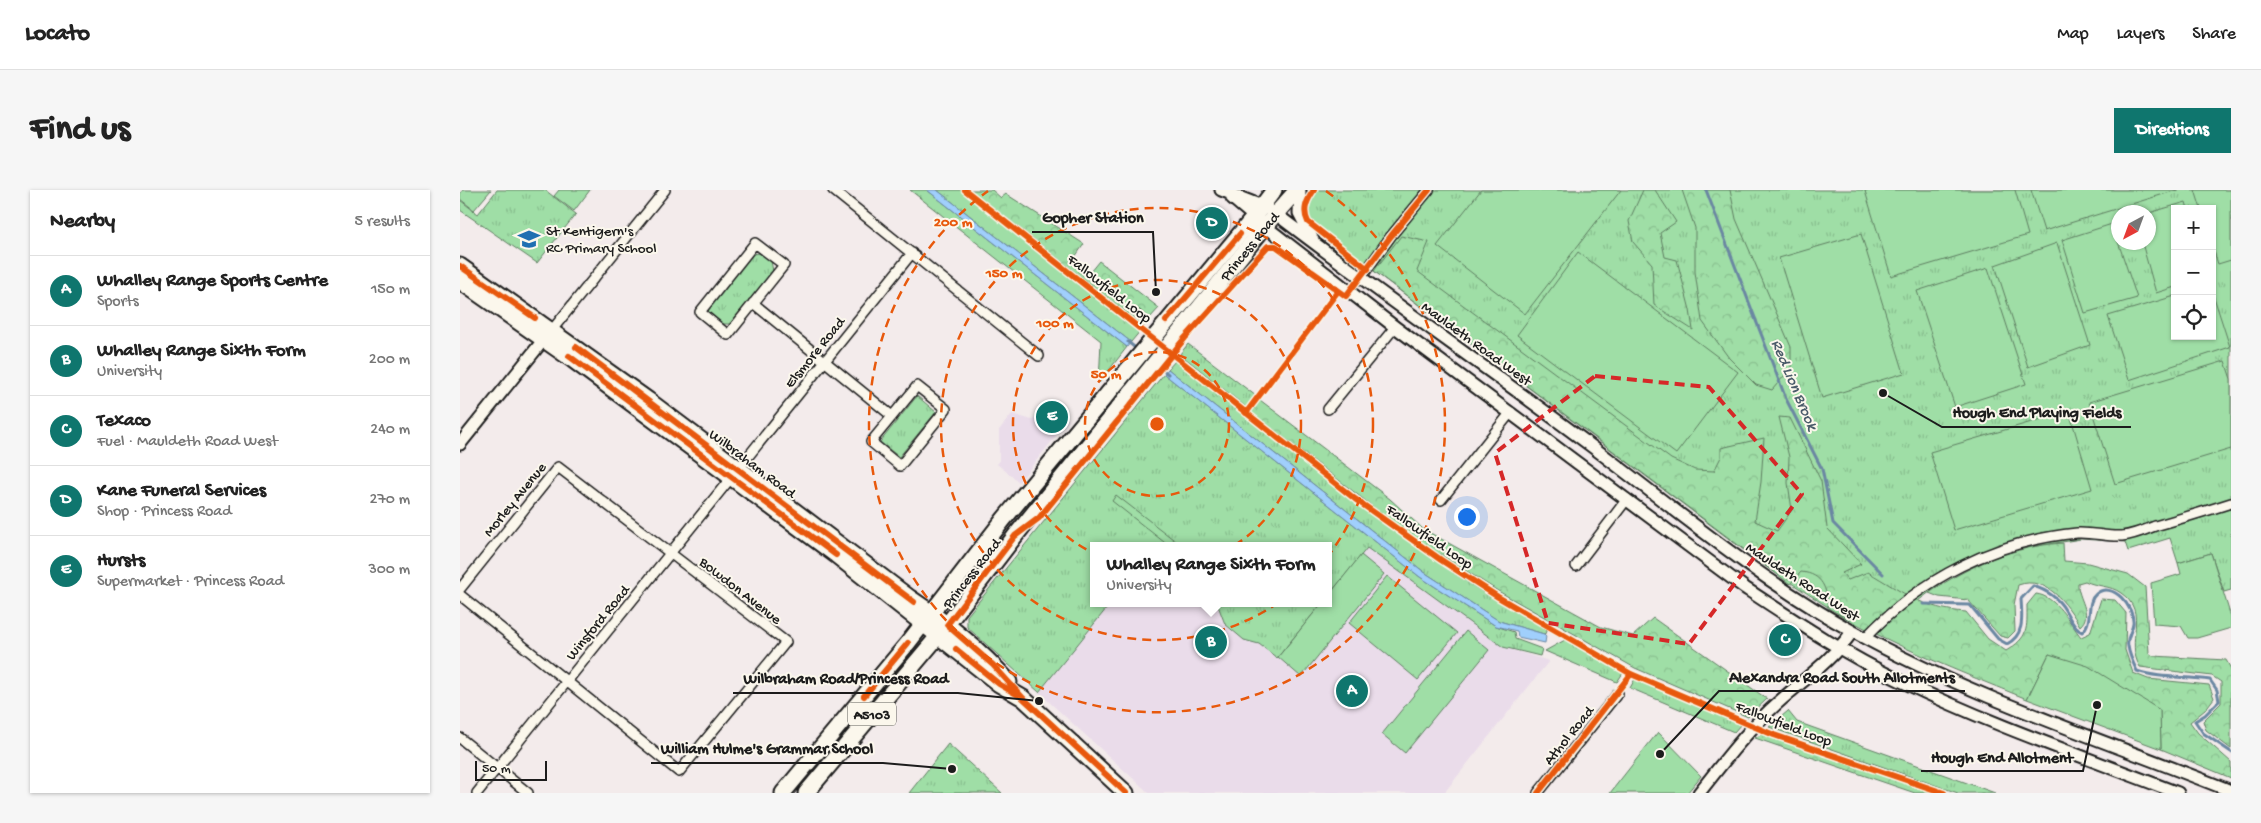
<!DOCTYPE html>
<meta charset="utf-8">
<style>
:root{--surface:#fff;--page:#f6f6f6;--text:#222;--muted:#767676;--line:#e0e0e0;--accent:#0f766e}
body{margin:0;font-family:"Gochi Hand",sans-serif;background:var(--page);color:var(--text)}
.controls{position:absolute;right:15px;top:15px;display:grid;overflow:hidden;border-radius:0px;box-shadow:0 1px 4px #0004}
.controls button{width:45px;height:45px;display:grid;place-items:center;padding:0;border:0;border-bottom:1px solid var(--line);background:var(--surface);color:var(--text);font:25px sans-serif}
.compass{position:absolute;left:1651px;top:15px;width:45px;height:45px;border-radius:50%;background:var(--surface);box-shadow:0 1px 4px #0004;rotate:221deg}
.scale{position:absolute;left:15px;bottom:12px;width:72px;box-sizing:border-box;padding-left:5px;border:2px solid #1c1c1c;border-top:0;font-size:14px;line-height:18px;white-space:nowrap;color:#1c1c1c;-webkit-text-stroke:4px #fbf7ec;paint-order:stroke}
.you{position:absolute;left:1006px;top:326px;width:18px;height:18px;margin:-12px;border:4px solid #fff;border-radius:50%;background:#1a73e8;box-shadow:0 0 0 8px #1a73e833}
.badge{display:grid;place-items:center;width:32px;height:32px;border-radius:50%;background:var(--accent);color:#fff;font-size:16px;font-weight:700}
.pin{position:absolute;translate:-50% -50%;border:2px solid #fff;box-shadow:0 1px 5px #0006}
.popup{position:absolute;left:630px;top:352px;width:242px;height:65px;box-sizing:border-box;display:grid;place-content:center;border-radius:0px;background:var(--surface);filter:drop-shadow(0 1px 4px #0005);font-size:16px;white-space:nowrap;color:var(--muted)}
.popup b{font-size:19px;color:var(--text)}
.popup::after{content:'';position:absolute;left:50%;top:100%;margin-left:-10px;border:10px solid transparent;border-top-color:var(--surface)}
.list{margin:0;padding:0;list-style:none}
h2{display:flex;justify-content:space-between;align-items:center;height:65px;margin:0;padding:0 20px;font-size:21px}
h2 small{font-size:16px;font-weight:400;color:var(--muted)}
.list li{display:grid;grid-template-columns:32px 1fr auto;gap:15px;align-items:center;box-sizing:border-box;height:70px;padding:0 20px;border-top:1px solid var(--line)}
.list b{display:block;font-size:19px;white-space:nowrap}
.list p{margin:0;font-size:16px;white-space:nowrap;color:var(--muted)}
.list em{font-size:16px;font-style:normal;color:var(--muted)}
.icon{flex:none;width:28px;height:28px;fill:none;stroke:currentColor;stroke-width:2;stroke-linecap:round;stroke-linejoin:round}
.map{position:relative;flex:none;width:1771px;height:603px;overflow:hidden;border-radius:0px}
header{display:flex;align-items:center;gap:30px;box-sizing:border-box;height:70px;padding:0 25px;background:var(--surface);border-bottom:1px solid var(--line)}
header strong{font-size:24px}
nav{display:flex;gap:28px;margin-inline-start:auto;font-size:18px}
.intro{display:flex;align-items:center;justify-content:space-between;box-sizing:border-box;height:120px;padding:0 30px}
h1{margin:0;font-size:35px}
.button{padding:12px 22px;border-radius:0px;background:var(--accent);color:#fff;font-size:18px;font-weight:700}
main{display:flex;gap:30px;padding:0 30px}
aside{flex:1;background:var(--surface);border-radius:0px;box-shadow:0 1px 4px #0004}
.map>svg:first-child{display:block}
</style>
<header>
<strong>Locato</strong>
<nav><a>Map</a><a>Layers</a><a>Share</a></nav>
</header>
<div class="intro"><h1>Find us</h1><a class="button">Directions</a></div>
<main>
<aside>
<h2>Nearby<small>5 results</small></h2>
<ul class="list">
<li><span class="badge">A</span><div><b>Whalley Range Sports Centre</b><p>Sports</p></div><em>150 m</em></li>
<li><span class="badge">B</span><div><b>Whalley Range Sixth Form</b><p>University</p></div><em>200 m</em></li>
<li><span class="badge">C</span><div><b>Texaco</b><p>Fuel · Mauldeth Road West</p></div><em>240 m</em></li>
<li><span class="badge">D</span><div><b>Kane Funeral Services</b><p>Shop · Princess Road</p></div><em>270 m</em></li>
<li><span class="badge">E</span><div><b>Hursts</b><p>Supermarket · Princess Road</p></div><em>300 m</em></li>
</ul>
</aside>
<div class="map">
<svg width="1771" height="603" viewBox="0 0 1771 603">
<defs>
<pattern id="grass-tufts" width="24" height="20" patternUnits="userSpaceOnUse" patternTransform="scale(1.25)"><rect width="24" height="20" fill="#9fdea6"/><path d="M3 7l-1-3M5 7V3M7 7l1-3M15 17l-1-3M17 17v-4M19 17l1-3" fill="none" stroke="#88be8e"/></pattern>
<pattern id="forest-crowns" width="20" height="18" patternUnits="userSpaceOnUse" patternTransform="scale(1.25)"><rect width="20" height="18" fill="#9fdea6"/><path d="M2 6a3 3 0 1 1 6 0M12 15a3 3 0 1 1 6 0" fill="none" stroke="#88be8e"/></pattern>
</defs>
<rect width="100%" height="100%" fill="#f3ebeb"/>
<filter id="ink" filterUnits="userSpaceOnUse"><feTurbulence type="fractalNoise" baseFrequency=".02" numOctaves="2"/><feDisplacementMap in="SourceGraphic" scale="10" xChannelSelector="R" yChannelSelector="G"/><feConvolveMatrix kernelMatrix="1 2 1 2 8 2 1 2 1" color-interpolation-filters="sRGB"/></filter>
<g filter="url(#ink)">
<path fill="#eadcea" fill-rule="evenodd" d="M 696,193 L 1043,457 L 1089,471 L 984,603 L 689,603 L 507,437 L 508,424 ZM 634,356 L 868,356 L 868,413 L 634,413 Z
M 590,213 L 609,230 L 559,292 L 537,274 L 539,272 L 539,240 L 552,224 L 572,230 Z"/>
<path fill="url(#grass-tufts)" stroke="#5e7d61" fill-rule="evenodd" d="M 37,0 L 85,0 L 116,24 L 77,73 L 0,20 L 0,10 L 18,24 Z
M 450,0 L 467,0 L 667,157 L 639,193 L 641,151 Z
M 477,0 L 500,0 L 681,140 L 671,152 Z
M 854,0 L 1771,0 L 1771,400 L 1764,402 L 1751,363 L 1718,373 L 1710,348 L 1668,361 L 1665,352 L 1621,349 L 1552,360 L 1511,375 L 1491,386 L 1450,417 L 1385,428 L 1305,376 L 854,36 C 844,22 844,14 854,0 ZM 1715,19 L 1752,19 L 1752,146 L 1715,146 ZM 1658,22 L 1688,22 L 1688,52 L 1658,52 Z
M 301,63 L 311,71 L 313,81 L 270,134 L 262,134 L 249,125 L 248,116 L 291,64 Z
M 716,129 L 720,132 L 599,283 L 595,279 Z
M 728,154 L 796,206 L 786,217 L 720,164 Z
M 716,170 C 782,222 848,275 915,326 C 970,367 1024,407 1086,438 L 1087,442 L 1084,444 L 1039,431 L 964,382 L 708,179 Z
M 704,184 L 960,387 L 1036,436 L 1054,442 L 1055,449 L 1082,459 L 1080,466 L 1043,457 L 907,358 L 869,405 L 868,356 L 634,356 L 634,413 L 651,413 L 579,502 L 507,437 L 507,426 Z
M 457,206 L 476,222 L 439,267 L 420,252 Z
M 757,413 L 862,413 L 817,468 L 799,454 L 784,450 L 765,434 Z
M 1105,450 L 1163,483 L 1157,492 L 1085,461 Z
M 1175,489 L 1281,534 L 1274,542 L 1170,498 Z
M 1328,521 L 1337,532 L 1535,603 L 1498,603 L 1309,537 Z
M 488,554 L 542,603 L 449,603 Z"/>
<path fill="url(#forest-crowns)" stroke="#5e7d61" d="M 511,0 L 532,0 L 541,8 L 546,4 L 624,54 L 615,67 L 630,82 L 639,71 L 699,118 L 689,129 L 679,119 L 687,132 L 684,136 Z
M 1183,0 L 1195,0 L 1216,32 L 1200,43 L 1205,67 L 1217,70 L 1230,120 L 1233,140 L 1194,115 L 1192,74 L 1173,52 L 1169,31 Z
M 1222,0 L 1270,0 L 1276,29 L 1331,157 L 1331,178 L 1312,200 L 1296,195 L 1269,168 L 1242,131 L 1235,82 L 1235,38 Z
M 941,46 L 969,52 L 957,81 L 1211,269 L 1235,280 L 1254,281 L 1261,267 L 1261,258 L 1304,248 L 1301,292 L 1295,331 L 1317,341 L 1332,320 L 1328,293 L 1329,267 L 1319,227 L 1330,228 L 1361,291 L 1367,338 L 1401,374 L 1382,383 L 1388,390 L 1408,382 C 1444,403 1463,419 1506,422 L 1528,449 L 1546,461 C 1569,447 1567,439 1567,415 L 1576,404 C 1596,406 1609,432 1621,447 L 1630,443 L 1641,409 L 1655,410 L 1666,423 L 1665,460 L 1673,483 L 1688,489 L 1749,495 L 1754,508 L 1745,520 L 1730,532 L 1738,543 L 1771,572 L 1771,588 L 1701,559 L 1700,520 L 1589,464 L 1567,509 C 1500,482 1431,455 1368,418 C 1367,399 1363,384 1341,382 L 1330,394 L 914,81 Z
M 800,210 L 930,309 L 963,339 L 1141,437 L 1173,446 L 1193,428 L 1307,509 L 1288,527 L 1175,478 L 1038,401 L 947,343 L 791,222 Z
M 1603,353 L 1604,371 L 1628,373 L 1668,384 L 1685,397 L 1689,463 L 1693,466 L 1766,470 L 1771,479 L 1771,559 L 1746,540 L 1743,531 L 1761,513 L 1761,492 L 1752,486 L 1680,477 C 1664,451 1690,423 1661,403 C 1650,395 1637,397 1625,391 L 1618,393 C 1617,408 1634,424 1620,436 C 1607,414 1587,385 1558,395 L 1554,415 L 1555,441 L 1548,448 L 1540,446 L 1508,410 L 1479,407 L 1469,403 C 1509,375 1554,356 1603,353 Z
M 1304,543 L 1478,603 L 1455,603 L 1295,548 Z"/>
<path fill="#9fdea6" stroke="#5e7d61" d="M 3,0 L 31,0 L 14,20 L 0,9 L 0,4 Z
M 99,0 L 130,0 L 114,21 L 94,6 Z
M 1021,0 L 1161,0 L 1065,124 L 977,56 Z
M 1408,0 L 1555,0 L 1568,45 L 1431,86 L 1405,1 Z
M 1571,0 L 1717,0 L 1584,41 Z
M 1735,0 L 1771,0 L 1771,70 L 1758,74 L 1752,55 L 1752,19 L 1741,19 Z
M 1726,12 L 1728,19 L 1715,19 L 1715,97 L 1696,103 L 1682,53 L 1688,52 L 1689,23 Z
M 1652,34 L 1677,108 L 1625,123 L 1602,50 Z
M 1401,44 L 1444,183 L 1362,208 L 1319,68 Z
M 1597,53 L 1630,155 L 1568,177 L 1535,75 Z
M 1118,62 L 1278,182 L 1216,264 L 1057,145 Z
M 1528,78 L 1566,194 L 1495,217 L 1457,101 Z
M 1752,101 L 1770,157 L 1669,190 L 1648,126 L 1715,106 L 1715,146 L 1752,146 Z
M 1765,171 L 1771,189 L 1771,259 L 1655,294 L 1629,212 Z
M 1609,221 L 1632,299 L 1494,340 L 1470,262 Z
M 656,305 L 722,356 L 709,356 L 652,311 Z
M 1751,363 L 1771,427 L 1771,438 L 1737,448 L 1728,448 L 1721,436 L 1694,434 L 1691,393 L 1721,384 L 1718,373 Z
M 901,365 L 924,384 L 841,487 L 818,467 L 862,413 L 868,413 L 869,405 Z
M 927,386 L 997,443 L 958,490 L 889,433 Z
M 1006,441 L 1029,460 L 945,563 L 922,544 Z
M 1589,464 L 1628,476 L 1700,520 L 1701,559 L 1567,509 Z
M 1198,542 L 1241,586 L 1227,603 L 1150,603 Z"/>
<path fill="#a0cffc" stroke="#6b87a2" d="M 467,0 L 477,0 L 671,152 L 667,157 Z
M 708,179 L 964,382 L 1039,431 L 1084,444 L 1086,446 L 1085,453 L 1058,447 L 1057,441 L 1036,436 L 960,387 L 704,184 Z"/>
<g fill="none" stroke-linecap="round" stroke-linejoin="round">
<path stroke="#6b87a2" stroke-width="3" d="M 1246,0 L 1326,209 L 1362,279 L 1373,333 L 1423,384
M 668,152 L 679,161
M 697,175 L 708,184
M 1463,414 L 1510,415 L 1538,449 L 1547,454 C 1565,445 1562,427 1561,409 L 1573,396 C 1586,400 1598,408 1605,420 C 1610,428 1614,439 1622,442 C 1634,432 1625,413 1636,404 C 1652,390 1675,417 1673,434 C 1672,442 1666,447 1668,456 C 1669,465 1673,473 1677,481 C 1700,489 1726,486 1750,490 L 1757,500 L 1759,511 L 1745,525 L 1735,531 L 1743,543 L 1771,562"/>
<g stroke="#1c1c1c" stroke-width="12">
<path id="minor" d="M 373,0 L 579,166
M 295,53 L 324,75 L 268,145 L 240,122 Z
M 903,85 L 931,46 L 969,0
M 293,113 L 432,226
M 92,140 L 205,0
M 457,196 L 486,219 L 440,276 L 411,252 Z
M 868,219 L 935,137
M 981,310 L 1051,222
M 1116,376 L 1167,309
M 0,399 L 98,277 L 326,452 L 219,582 L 0,405
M 1405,448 C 1461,388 1535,351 1617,343 C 1632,342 1647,347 1662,346 C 1673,345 1685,340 1695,336 C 1720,329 1746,321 1771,313
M 0,548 L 68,603
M 17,603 L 452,63
M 1078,603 L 1158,503"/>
</g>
<g stroke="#1c1c1c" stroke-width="15">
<path id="tertiary" d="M 761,0 L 802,16 L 816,24 C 919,103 1026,177 1130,255 C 1215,319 1298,389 1392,441 C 1512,508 1644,550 1771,601
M 840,0 L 839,23 L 854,52
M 772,8 L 805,36 L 935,137 L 1285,398 C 1335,431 1386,465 1441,491 C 1531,535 1625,567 1718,603
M 0,254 L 89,143
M 1239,603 C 1261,575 1283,546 1309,521 C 1338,493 1368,475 1392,442"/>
</g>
<g stroke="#1c1c1c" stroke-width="19">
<g id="trunk">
<path d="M 0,76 L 188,210 L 450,408 C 486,432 520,460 549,492"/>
<path d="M 0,91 L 113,170 L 376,365 L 539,494 L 563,508 L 666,603"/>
<path d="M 323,603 L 448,453 L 544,329 L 794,27 L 814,0"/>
<path id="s1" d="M 346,603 L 479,445 L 555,346 L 805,36 L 837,0"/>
</g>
</g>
<use href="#minor" stroke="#fbf7ec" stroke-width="9"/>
<use href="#tertiary" stroke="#fbf7ec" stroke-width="11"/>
<use href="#trunk" stroke="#fbf7ec" stroke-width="15"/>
<g stroke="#fbf7ec" stroke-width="9">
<path id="cycleway" d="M 505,0 L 895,309 L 981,370 L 1038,407 L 1171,484 L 1314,545 L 1484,603
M 854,0 C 847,10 842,20 848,32 L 908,79
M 0,76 L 75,128
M 706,131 L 780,44
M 116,157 L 454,412
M 109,166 L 376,365
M 786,223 L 878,101
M 496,459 L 539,494 L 563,508 L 666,603
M 404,506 L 448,453
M 563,508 L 533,475 L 487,435 L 555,346 L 579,328 L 725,148 L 808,56 L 816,56 L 886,106 L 931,46 L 969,0
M 1078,603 L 1171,484"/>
</g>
<use href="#cycleway" stroke="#e8590c" stroke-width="6"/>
</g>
</g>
<path fill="none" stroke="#d62828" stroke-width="4" stroke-dasharray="10 6" stroke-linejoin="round" d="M 1135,186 L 1249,197 L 1342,304 L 1229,454 L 1088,433 L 1035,263 Z"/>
<g fill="none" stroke="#e8590c" stroke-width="2.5" stroke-dasharray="9 6">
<circle cx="697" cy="234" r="72"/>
<circle cx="697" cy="234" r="144"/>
<circle cx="697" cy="234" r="216"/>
<path d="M866 1A288 288 0 1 1 528 1"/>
</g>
<defs>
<g id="school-bare" transform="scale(1.725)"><path d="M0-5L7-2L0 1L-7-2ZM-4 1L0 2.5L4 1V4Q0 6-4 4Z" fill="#1f6fb2" stroke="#fbf7ec" stroke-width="2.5" paint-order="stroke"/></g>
</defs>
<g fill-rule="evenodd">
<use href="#school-bare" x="69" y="49"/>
</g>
<g text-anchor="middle" stroke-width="4" stroke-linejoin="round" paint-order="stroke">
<rect fill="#fbf7ec" stroke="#5f5e5a" stroke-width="1" x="388" y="512.5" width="48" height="23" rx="4"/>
<g font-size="14" font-weight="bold" fill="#1c1c1c">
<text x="412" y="529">A5103</text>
</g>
<g font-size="15" fill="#1c1c1c" stroke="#fbf7ec" text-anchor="start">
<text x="86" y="45">St Kentigern's<tspan x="86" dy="17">RC Primary School</tspan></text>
</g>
<g font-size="15" fill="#1c1c1c" stroke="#fbf7ec">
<text dy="5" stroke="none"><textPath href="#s1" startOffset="704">Princess Road</textPath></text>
<text transform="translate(650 98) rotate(38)" y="5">Fallowfield Loop</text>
<text transform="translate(1017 153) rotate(36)" y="5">Mauldeth Road West</text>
<text transform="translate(354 162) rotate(-51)" y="5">Elsmore Road</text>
<text transform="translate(293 273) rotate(37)" y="5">Wilbraham Road</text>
<text transform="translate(54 309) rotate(-51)" y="5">Morley Avenue</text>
<text transform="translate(970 346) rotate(35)" y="5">Fallowfield Loop</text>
<text transform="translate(511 383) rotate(-52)" y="5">Princess Road</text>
<text transform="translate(1343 391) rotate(33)" y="5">Mauldeth Road West</text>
<text transform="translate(281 400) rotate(38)" y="5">Bowdon Avenue</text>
<text transform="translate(137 432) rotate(-51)" y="5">Winsford Road</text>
<text transform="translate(1324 533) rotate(21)" y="5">Fallowfield Loop</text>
<text transform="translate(1108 545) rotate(-51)" y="5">Athol Road</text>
</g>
<g font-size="16" font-style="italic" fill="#4a5b6a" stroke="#fbf7ec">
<text transform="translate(1336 194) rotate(67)" y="6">Red Lion Brook</text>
</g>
</g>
<circle cx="697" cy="234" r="8" fill="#e8590c" stroke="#fbf7ec" stroke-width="2.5"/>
<g font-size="15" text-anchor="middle" font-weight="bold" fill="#e8590c" stroke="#fbf7ec" stroke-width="4" stroke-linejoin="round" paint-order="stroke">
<text x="493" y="36">200 m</text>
<text x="544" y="87">150 m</text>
<text x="595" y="137">100 m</text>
<text x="646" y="188">50 m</text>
</g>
<path fill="none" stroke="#1c1c1c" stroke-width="2" d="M696 102L693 42H572M1423 203L1482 237H1671M1200 564L1259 501H1505M579 511L498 503H273M492 579L423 573H191M1637 515L1623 581H1461"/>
<g fill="#1c1c1c" stroke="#fbf7ec" stroke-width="2">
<circle cx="696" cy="102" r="5"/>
<circle cx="1423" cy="203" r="5"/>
<circle cx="1200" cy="564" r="5"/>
<circle cx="579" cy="511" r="5"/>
<circle cx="492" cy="579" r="5"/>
<circle cx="1637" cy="515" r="5"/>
</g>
<g font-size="16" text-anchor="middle" font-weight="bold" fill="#1c1c1c" stroke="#fbf7ec" stroke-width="4" stroke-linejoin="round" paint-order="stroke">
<text x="633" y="32">Gopher Station</text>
<text x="1577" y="227">Hough End Playing Fields</text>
<text x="1382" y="492">Alexandra Road South Allotments</text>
<text x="386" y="493">Wilbraham Road/Princess Road</text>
<text x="307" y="563">William Hulme's Grammar School</text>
<text x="1542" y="572">Hough End Allotment</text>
</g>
</svg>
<div class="controls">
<button>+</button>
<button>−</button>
<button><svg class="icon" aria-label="locate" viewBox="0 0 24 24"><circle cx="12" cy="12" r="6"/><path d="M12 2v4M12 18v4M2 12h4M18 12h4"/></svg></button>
</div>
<svg class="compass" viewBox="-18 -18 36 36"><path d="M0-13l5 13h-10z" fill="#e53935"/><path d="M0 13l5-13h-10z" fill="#767676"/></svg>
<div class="scale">50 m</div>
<div class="you"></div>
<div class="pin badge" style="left:892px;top:501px">A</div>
<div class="pin badge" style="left:751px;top:452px">B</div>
<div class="popup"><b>Whalley Range Sixth Form</b>University</div>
<div class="pin badge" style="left:1325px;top:450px">C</div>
<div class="pin badge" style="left:752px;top:33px">D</div>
<div class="pin badge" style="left:592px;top:227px">E</div>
</div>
</main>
